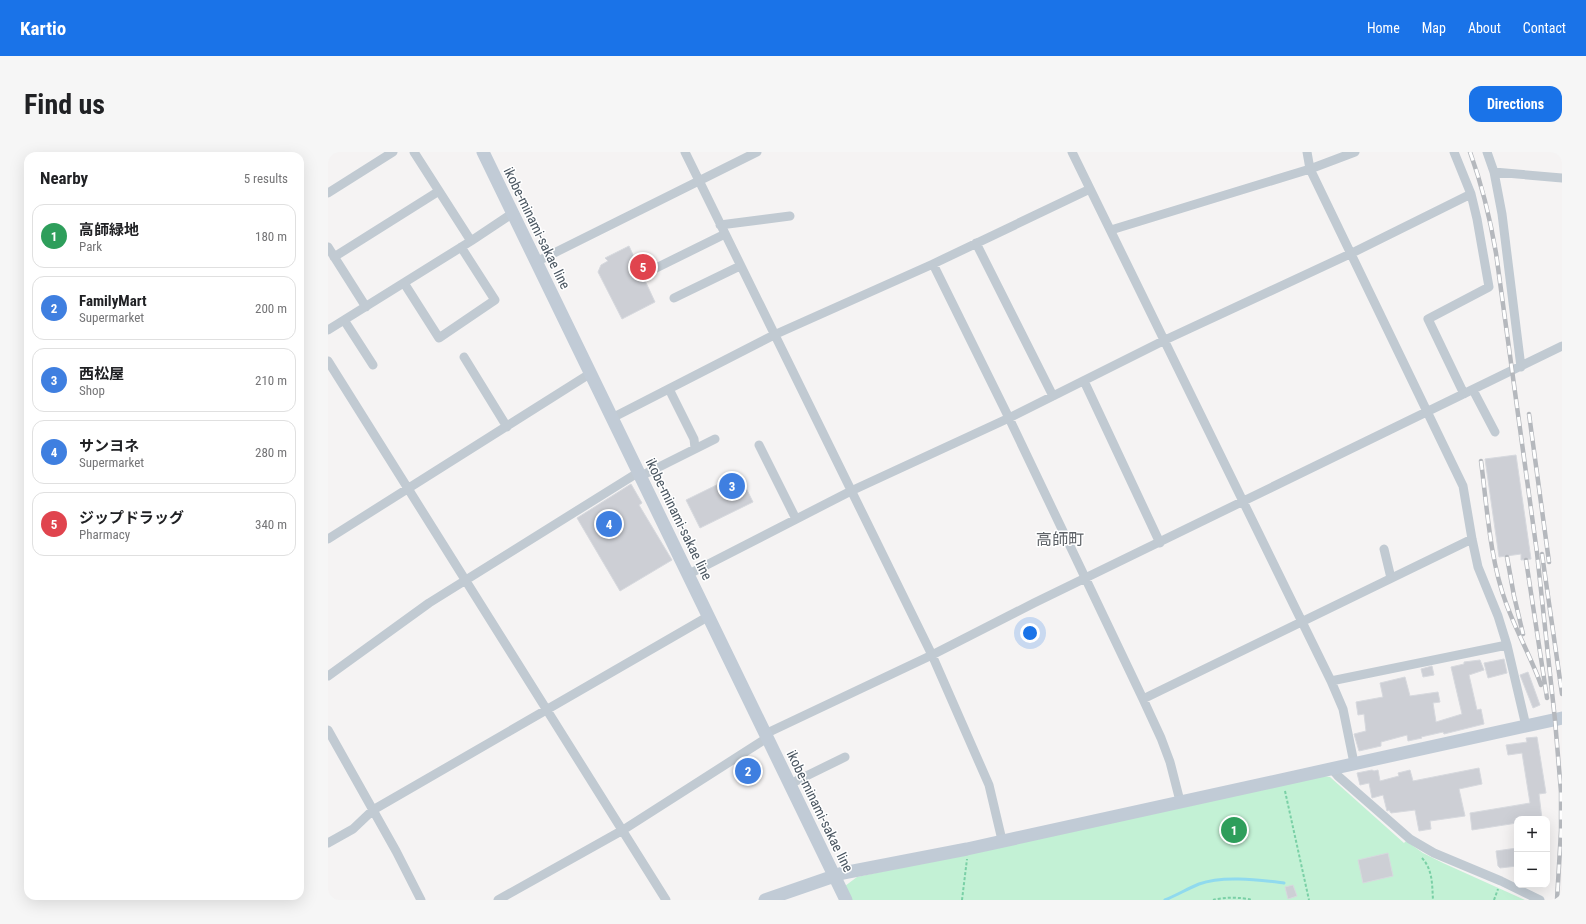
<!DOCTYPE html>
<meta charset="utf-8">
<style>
:root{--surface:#fff;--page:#f6f6f6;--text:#202124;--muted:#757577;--line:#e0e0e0;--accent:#1a73e8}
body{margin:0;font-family:"Roboto Condensed","Noto Sans JP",sans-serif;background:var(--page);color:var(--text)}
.controls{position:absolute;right:12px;bottom:12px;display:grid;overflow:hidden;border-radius:8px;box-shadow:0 4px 16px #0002}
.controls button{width:36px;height:36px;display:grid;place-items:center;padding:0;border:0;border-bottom:1px solid var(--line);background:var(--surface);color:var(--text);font:20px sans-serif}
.you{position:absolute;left:702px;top:481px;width:14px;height:14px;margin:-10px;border:3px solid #fff;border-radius:50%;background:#1a73e8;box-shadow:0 0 0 6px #1a73e833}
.badge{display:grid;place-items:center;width:26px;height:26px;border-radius:50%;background:var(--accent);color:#fff;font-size:13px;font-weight:700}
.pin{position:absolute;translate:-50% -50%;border:2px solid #fff;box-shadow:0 1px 4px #0006}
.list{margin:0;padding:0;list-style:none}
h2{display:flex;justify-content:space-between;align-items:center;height:52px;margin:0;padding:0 16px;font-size:17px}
h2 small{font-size:13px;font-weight:400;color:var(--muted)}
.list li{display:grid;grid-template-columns:26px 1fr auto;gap:12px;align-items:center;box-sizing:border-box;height:64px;margin:0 8px 8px;padding:0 8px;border:1px solid var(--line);border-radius:12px}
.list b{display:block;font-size:15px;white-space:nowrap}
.list p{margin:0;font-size:13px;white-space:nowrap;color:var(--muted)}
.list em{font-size:13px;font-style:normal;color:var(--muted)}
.map{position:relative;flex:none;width:1234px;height:748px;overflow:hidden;border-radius:12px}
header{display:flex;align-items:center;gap:24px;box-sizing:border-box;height:56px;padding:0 20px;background:var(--accent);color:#fff}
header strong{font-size:19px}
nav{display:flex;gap:22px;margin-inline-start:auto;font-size:14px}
.intro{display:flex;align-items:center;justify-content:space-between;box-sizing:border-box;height:96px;padding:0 24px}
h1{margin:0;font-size:28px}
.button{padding:10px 18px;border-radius:12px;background:var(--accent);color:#fff;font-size:14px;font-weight:700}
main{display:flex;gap:24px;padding:0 24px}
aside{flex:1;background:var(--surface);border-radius:12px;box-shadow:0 4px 16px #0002}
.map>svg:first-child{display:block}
</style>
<header>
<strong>Kartio</strong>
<nav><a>Home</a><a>Map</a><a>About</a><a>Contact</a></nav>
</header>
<div class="intro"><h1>Find us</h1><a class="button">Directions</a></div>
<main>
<aside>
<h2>Nearby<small>5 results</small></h2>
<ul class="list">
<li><span class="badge" style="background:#2e9e5b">1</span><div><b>高師緑地</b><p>Park</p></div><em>180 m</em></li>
<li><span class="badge" style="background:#3f7fe0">2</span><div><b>FamilyMart</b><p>Supermarket</p></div><em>200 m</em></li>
<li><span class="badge" style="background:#3f7fe0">3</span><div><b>西松屋</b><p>Shop</p></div><em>210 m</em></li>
<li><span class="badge" style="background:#3f7fe0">4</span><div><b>サンヨネ</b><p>Supermarket</p></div><em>280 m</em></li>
<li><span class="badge" style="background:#e0444e">5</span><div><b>ジップドラッグ</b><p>Pharmacy</p></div><em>340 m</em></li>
</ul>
</aside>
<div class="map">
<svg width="1234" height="748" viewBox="0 0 1234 748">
<rect width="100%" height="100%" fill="#f5f3f3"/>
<path fill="#c3f1d5" d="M 996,624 L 1002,625 L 1076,691 L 1078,689 L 1095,701 L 1115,711 L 1197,748 L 524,748 L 517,734 L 529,725 Z"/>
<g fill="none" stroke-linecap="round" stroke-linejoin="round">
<path stroke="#90daee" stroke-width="3" d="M 837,748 C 849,743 859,737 871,732 C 895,723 931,728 956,731"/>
</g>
<path fill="#cdcfd5" stroke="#d7d9de" d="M 301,94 L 327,150 L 294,167 L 270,120 L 273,113 L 280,109 L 277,106 Z
M 1188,303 L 1203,407 L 1193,408 L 1193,402 L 1171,405 L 1157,307 Z
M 411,322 L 425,350 L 372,376 L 358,348 Z
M 303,332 L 314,351 L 311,353 L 344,408 L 292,439 L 249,366 Z
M 1176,507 L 1179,521 L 1160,526 L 1156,511 Z
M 1152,508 L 1156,518 L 1141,523 L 1149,558 L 1153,557 L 1156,572 L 1116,582 L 1115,580 L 1093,585 L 1094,586 L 1080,589 L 1079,583 L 1053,590 L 1053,594 L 1031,599 L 1026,582 L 1038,579 L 1036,562 L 1030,563 L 1028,550 L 1055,545 L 1052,531 L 1077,525 L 1082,544 L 1110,540 L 1112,550 L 1105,551 L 1108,570 L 1134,562 L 1123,515 L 1136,512 L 1136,510 Z
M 1104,514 L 1106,523 L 1095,525 L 1093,517 Z
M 1200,520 L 1212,553 L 1205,556 L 1192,523 Z
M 1209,585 L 1218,641 L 1211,642 L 1214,667 L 1189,667 L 1189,671 L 1144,678 L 1142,661 L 1202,651 L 1194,601 L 1180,603 L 1178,593 L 1199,590 L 1198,586 Z
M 1151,616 L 1154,632 L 1131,637 L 1137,664 L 1102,669 L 1103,677 L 1091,679 L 1087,658 L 1063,661 L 1061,658 L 1059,659 L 1055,643 L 1044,646 L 1041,631 L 1032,633 L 1029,621 L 1044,618 L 1046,619 L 1050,618 L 1052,629 L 1071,624 L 1070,621 L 1082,618 L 1085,629 Z
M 1189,696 L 1189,714 L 1172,716 L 1170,714 L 1168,699 Z
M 1060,701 L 1065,724 L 1035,731 L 1030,708 Z
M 965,733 L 969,744 L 960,747 L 957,735 Z"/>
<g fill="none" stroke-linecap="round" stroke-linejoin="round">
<path stroke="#7ad0a6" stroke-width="2" stroke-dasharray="3 2" stroke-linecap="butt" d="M 957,639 L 981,748
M 1094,706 C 1105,718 1104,733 1105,748
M 634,748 L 639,707
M 885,748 C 896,745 913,745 924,748
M 1166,748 L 1170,737"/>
<path stroke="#c1cad2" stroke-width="9" d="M 86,0 L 143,89
M 357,0 L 604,503 L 661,633 L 674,688
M 744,0 L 1003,529 L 1015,557 L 1026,611
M 979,0 L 982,17 L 1135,334 L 1144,387 L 1150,415 L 1170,464 L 1179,493 L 1198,574
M 1126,0 L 1143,42 L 1149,67 L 1161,135 L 1100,167 L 1136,242
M 1159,0 L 1166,20 L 1174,62 L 1193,215
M 1166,20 L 1234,26
M 0,41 L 65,0
M 392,73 L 462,64
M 783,78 L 982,17 L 1027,0
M 648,91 L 725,244
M 0,95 L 38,155
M 6,105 L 111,39
M 208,110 L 429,0
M 605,112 L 681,266 L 815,547 L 833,586 L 842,610 L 852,649
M 322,119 L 397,82
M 76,131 L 111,186 L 167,148 L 133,95
M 346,146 L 412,114
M 16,168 L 45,213
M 0,178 L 143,89 L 185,61
M 136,205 L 179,275
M 0,209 L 338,748
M 756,229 L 832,391
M 341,237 L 366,287 L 367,296
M 1145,238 L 1167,280
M 284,266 L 446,183 L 605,112 L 762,37
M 431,293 L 468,367
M 313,324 L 387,287
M 0,387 L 263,221
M 1056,397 L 1063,426
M 361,422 L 523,339 L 681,266 L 837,188 L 1022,102 L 1143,42
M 0,524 L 101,451 L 311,320
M 1003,529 L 1179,493
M 815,547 L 1144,387
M 0,578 L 68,699 L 93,748
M 437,582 L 604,503 L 706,451 L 1234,194
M 1004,617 L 1010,624 L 1082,687 L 1106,701 L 1173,729 L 1212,748
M 462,632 L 517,605
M 0,691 L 25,677 L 45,658 L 381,464
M 170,748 L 295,678 L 439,586"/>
<path stroke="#c1cbd6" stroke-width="13" d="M 155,0 L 518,748
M 437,748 L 515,721 L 639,697 L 1234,566"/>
<g stroke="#b5b8bd" stroke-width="4.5">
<path id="rail" d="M 1142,0 C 1154,33 1162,66 1168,101 L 1209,401 L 1227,568 L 1233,640 L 1233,679 L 1229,748
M 1201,262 L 1221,410
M 1153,309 C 1159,355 1162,408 1178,451 C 1188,479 1203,505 1213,533
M 1214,402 L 1234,542
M 1179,405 L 1186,444 L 1195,482
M 1198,408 L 1219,546"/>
</g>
<use href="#rail" stroke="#fff" stroke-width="3" stroke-dasharray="9" stroke-linecap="butt"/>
</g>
<g text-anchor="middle" stroke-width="3" stroke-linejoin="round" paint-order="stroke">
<g font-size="14" fill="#4a5661" stroke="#fff">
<text transform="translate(209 76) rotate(64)" y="5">ikobe-minami-sakae line</text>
<text transform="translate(351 367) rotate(64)" y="5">ikobe-minami-sakae line</text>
<text transform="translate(492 659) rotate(64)" y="5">ikobe-minami-sakae line</text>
</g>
<g font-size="16" fill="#5f6368" stroke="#fff">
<text x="732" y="393">高師町</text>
</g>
</g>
</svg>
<div class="controls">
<button>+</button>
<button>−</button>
</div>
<div class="you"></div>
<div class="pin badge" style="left:906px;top:678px;background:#2e9e5b">1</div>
<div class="pin badge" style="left:420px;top:619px;background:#3f7fe0">2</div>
<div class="pin badge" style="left:404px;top:334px;background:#3f7fe0">3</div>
<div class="pin badge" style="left:281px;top:372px;background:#3f7fe0">4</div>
<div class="pin badge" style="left:315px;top:115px;background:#e0444e">5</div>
</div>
</main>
